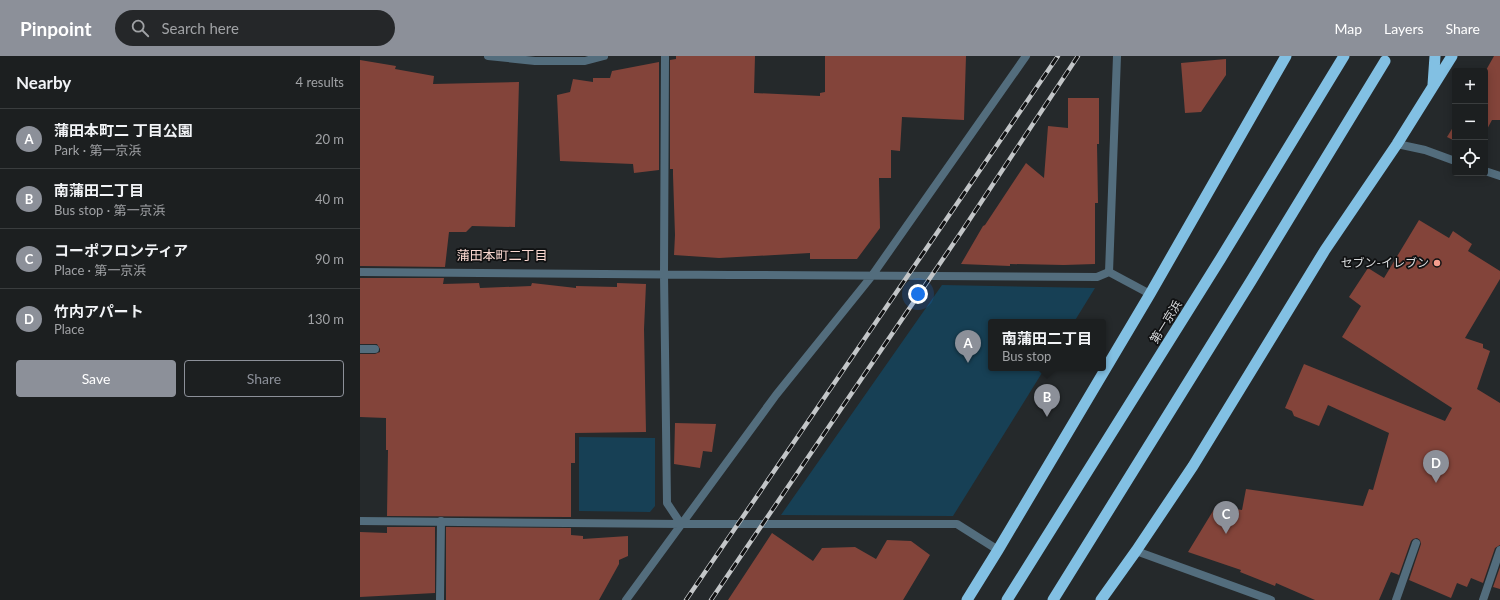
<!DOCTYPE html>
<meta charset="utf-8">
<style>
:root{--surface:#1c1f20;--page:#252729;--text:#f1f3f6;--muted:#a0a2a5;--line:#3a3d3e;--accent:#8c9099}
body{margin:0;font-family:Lato,"Noto Sans JP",sans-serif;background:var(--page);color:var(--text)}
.controls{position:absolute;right:12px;top:12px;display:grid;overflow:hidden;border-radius:4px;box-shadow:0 2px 10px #0003}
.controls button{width:36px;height:36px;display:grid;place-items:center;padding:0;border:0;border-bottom:1px solid var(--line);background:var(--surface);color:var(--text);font:20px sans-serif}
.you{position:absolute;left:558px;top:238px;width:14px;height:14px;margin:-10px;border:3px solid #fff;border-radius:50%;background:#1a73e8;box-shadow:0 0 0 6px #1a73e833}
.badge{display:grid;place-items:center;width:26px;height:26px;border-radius:50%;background:var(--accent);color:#fff;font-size:13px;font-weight:700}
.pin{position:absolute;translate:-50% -33px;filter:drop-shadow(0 1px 2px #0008)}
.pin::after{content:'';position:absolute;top:21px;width:14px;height:12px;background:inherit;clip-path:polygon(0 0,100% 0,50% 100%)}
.popup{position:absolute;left:628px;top:263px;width:118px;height:52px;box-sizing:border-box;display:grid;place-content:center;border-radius:4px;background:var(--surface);filter:drop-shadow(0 1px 3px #0005);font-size:13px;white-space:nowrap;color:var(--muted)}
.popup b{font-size:15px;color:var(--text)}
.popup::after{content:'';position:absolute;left:50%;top:100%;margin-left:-8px;border:8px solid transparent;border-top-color:var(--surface)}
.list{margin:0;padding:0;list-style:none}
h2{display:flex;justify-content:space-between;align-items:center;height:52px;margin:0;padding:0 16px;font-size:17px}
h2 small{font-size:13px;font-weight:400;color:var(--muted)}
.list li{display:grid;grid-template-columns:26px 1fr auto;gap:12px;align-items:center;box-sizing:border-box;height:60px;padding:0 16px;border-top:1px solid var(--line)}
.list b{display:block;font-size:15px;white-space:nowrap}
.list p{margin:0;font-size:13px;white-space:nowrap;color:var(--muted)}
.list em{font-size:13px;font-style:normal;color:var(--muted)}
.actions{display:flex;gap:8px;padding:12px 16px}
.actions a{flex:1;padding:9px 0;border:1px solid var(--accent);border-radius:4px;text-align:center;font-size:14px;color:var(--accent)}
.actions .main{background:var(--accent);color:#fff}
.icon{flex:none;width:22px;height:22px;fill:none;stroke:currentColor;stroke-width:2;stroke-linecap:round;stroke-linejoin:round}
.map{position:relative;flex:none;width:1140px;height:544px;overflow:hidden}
header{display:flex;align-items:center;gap:24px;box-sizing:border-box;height:56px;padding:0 20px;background:var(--accent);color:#fff}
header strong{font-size:19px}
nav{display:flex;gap:22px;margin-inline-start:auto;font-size:14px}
.search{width:280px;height:36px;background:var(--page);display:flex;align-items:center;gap:10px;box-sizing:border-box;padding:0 14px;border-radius:22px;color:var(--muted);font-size:15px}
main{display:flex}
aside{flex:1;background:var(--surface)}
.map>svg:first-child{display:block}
</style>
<header>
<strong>Pinpoint</strong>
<div class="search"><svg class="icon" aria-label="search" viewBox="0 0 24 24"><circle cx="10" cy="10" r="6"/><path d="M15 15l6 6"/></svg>Search here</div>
<nav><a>Map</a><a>Layers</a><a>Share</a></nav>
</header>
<main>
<aside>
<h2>Nearby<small>4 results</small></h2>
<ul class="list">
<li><span class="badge">A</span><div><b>蒲田本町二 丁目公園</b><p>Park · 第一京浜</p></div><em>20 m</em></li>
<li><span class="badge">B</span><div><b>南蒲田二丁目</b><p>Bus stop · 第一京浜</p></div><em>40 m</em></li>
<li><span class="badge">C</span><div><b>コーポフロンティア</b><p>Place · 第一京浜</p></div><em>90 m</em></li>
<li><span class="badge">D</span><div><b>竹内アパート</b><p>Place</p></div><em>130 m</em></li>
</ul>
<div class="actions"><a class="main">Save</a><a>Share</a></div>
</aside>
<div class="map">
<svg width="1140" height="544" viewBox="0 0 1140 544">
<rect width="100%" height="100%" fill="#25292b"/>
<path fill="#174055" d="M 582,229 L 735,232 L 714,266 L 631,266 L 631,312 L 685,312 L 593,460 L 421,459 Z
M 219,381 L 295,382 L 295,450 L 290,456 L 219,455 Z"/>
<path fill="#83443a" d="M 316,0 L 395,0 L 394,37 L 460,40 L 460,37 L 465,36 L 465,0 L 606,0 L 604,64 L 542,61 L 540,95 L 531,94 L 531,122 L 519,122 L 520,172 L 497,203 L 450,203 L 450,197 L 359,202 L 314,199 L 315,179 L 313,119 L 313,113 L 310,113 L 310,4 L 316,3 Z
M 1134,0 L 1140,0 L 1140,64 L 1132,64 L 1125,77 L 1125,16 Z
M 866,3 L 866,19 L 841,56 L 825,57 L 821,7 Z
M 0,4 L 36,10 L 35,13 L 74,20 L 73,28 L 159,26 L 155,171 L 112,170 L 106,176 L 89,176 L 85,211 L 0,210 Z
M 299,6 L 299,114 L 274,117 L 273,108 L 200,105 L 197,39 L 210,36 L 213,23 L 233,26 L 233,22 L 250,22 L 252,15 Z
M 708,42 L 739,42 L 739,88 L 737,88 L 738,147 L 735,147 L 735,208 L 704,209 L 650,208 L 650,210 L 601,208 L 623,170 L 625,169 L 666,107 L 684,122 L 688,70 L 708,72 Z
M 1095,68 L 1095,85 L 1087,81 Z
M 1059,164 L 1089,182 L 1093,175 L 1112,188 L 1108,195 L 1140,215 L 1140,223 L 1105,282 L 1123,288 L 1123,292 L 1130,295 L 1117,333 L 1140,347 L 1140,489 L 1135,492 L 1123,527 L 1111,522 L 1107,531 L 1097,527 L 1091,542 L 1049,524 L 1061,488 L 1060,484 L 1057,482 L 1053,483 L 1051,485 L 1039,519 L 1031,516 L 1019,544 L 955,544 L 916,527 L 915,530 L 880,516 L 881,514 L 828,496 L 856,450 L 882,454 L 886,433 L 1003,450 L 1009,433 L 1013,434 L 1029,377 L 968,349 L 959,370 L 934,360 L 932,355 L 925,352 L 944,308 L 1085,365 L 1092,352 L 982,281 L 1001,250 L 989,241 L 1008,212 L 1024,222 Z
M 0,222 L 84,222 L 83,228 L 119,227 L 120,232 L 171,230 L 172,227 L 216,232 L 216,230 L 257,231 L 257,227 L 286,228 L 284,273 L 286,376 L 215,377 L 215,407 L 211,407 L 211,461 L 27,460 L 28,394 L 26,394 L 26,362 L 0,361 L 0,298 L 15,298 L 20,296 L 20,293 L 17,288 L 0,288 Z
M 315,367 L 356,368 L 352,396 L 343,395 L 340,412 L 314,408 Z
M 27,471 L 75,471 L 75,537 L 0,541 L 0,476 L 27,477 Z
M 86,471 L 211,472 L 211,479 L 223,480 L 223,483 L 268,480 L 268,500 L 259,504 L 259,508 L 239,544 L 86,544 Z
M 412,477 L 453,505 L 462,492 L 495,491 L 516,503 L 527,484 L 551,485 L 570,499 L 543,544 L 368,544 Z
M 1140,511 L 1140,533 L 1133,531 Z"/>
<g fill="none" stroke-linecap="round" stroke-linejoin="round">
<path stroke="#536d7d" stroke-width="8" d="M 0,293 L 15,293
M 80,544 L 81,465
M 1036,544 L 1056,487"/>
<path stroke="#536d7d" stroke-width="8" d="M 128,0 L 175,5 L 225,5 L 244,0
M 305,0 L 304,218 L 307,447 L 321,468
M 1037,88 L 1065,94 L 1095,105
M 1125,115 L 1140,120
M 0,216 C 246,217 491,221 737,221 L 749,216 L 790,238
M 749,216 L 757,0
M 0,465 L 321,468 L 597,468 L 638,494
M 776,495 L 911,544
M 266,544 L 416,339 L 511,221 L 666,0
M 1123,544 L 1140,494"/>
<path stroke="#82c0e3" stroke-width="11" d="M 1073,29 L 1075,0
M 607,544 L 638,494 L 790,238 L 926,0
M 647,544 L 861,202 L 984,0
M 693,544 L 891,225 L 1025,5
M 741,544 L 776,495 L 833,410 L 965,194 L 1037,88 L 1092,0"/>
<g stroke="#c3c6c8" stroke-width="4.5">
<path id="rail" d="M 326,544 L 698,0
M 351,544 L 602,175 L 718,0"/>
</g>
<use href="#rail" stroke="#101112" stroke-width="3" stroke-dasharray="9" stroke-linecap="butt"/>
</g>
<circle fill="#f59d8d" stroke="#101112" stroke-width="1.5" cx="1077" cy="207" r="4"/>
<g text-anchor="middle" stroke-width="3.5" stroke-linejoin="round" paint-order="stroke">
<g font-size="12" fill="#d9dbdd" stroke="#101112" text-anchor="end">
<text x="1069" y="211">セブン-イレブン</text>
</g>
<g font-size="12" fill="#d9dbdd" stroke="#101112">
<text transform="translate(806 266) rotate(-58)" y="4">第一京浜</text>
</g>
<g font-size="13" fill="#fcd9d2" stroke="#101112">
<text x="142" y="204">蒲田本町二丁目</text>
</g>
</g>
</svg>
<div class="controls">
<button>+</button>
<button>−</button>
<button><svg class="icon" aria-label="locate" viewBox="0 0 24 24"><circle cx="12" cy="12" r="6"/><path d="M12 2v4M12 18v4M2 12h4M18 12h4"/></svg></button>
</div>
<div class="you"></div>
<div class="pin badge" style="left:608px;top:307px">A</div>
<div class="pin badge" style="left:687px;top:361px">B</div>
<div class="popup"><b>南蒲田二丁目</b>Bus stop</div>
<div class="pin badge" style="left:866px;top:478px">C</div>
<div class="pin badge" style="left:1076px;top:427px">D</div>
</div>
</main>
